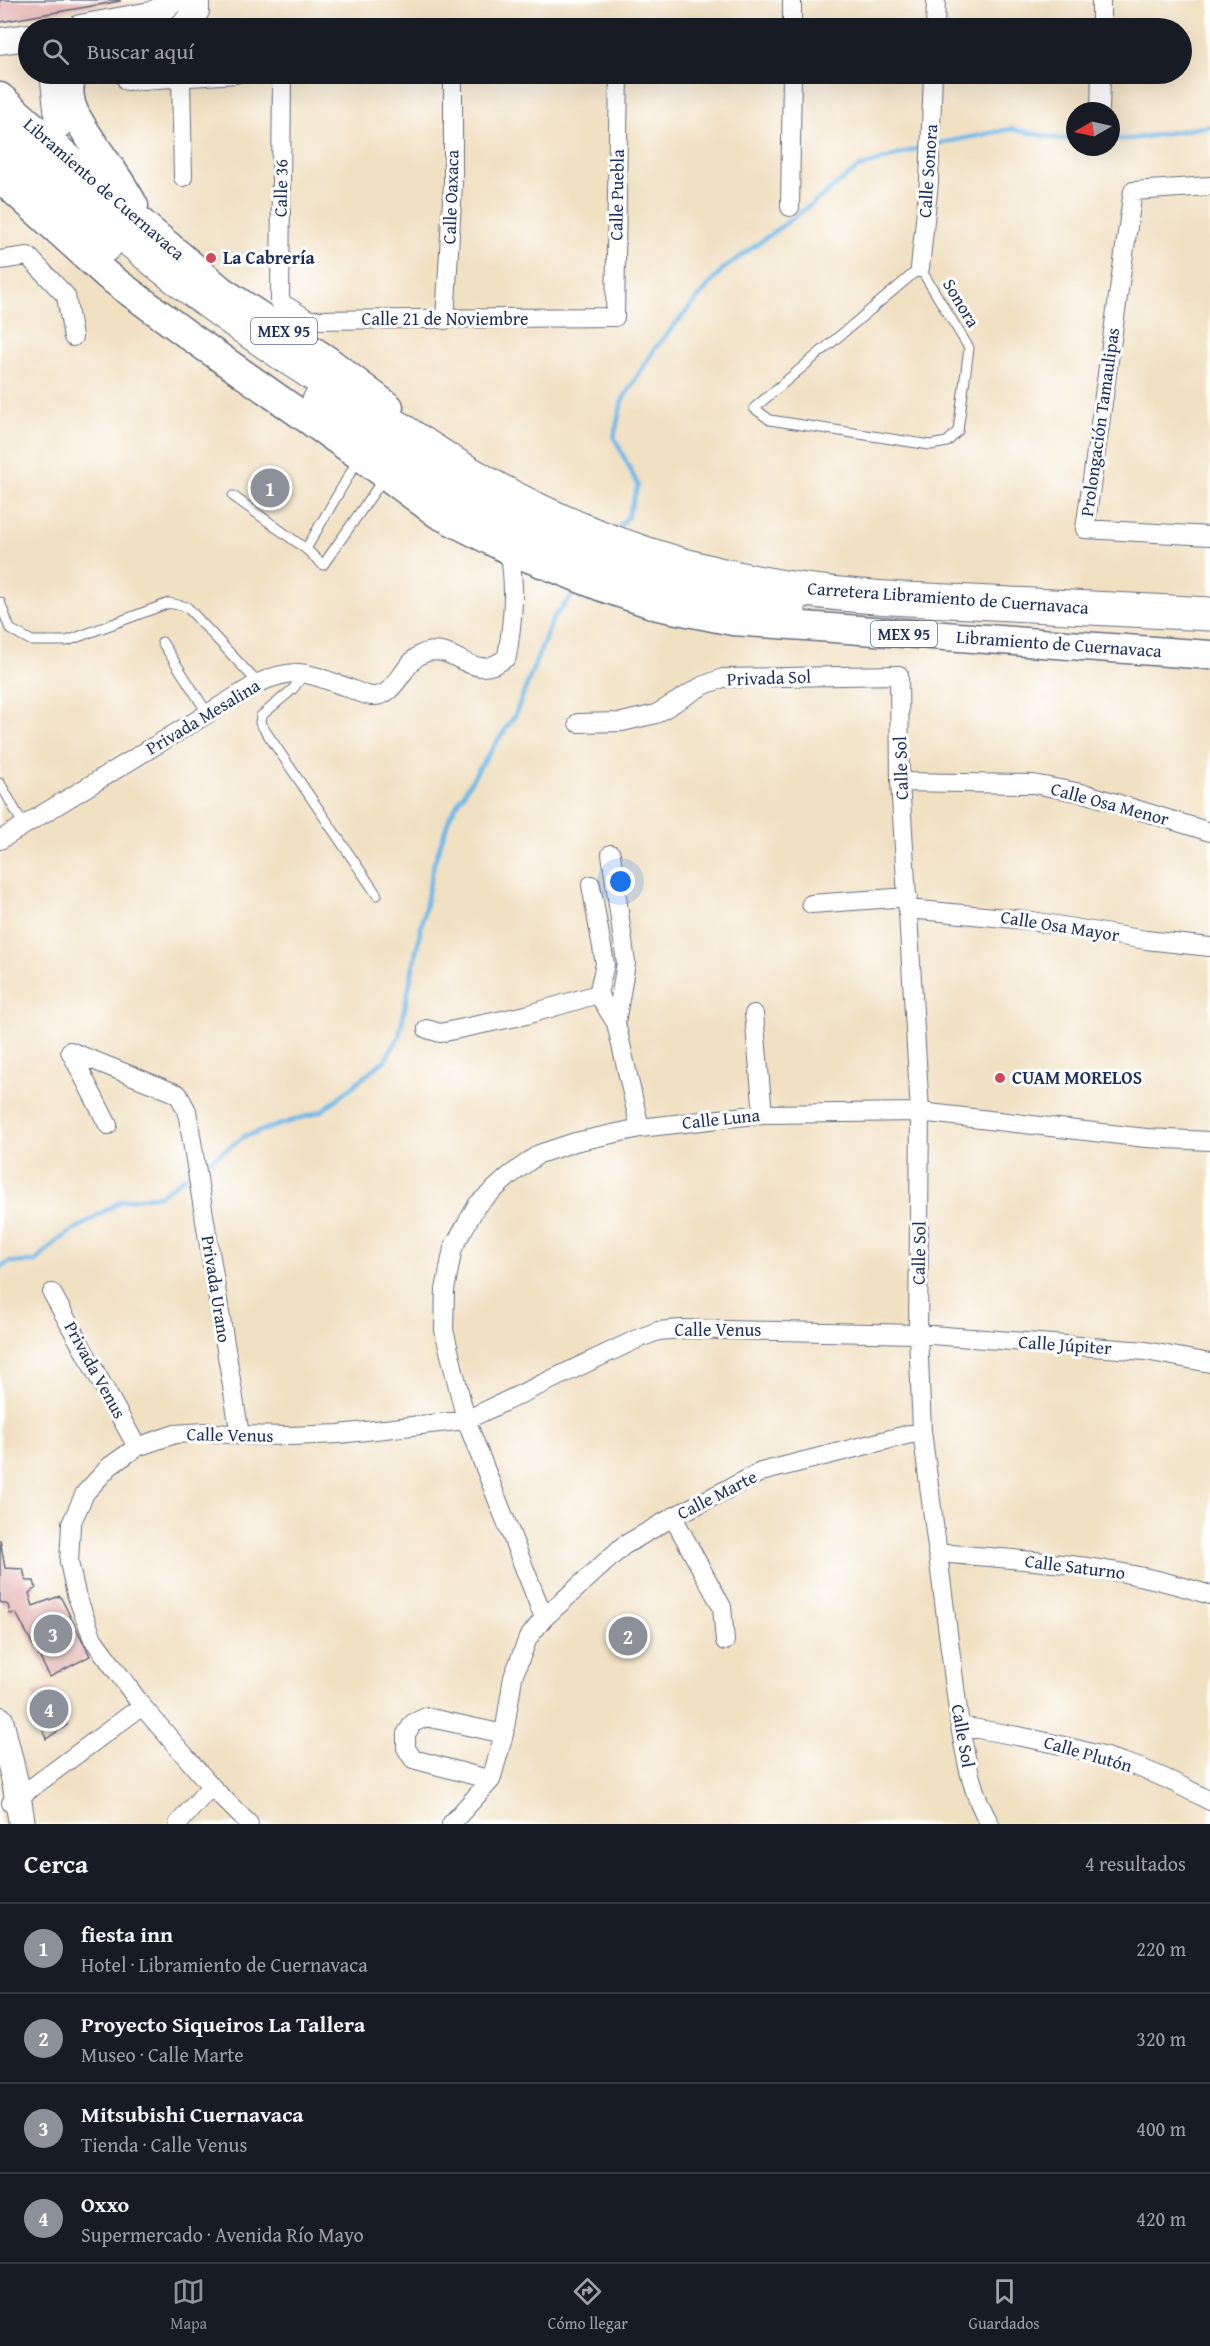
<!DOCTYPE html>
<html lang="es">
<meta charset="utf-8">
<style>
:root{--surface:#171b24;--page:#242831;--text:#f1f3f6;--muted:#9ea1a6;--line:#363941;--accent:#8c9099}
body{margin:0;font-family:"Gentium Book Plus",serif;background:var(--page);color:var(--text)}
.compass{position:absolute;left:1066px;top:102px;width:54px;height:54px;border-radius:50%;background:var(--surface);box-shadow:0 6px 24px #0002;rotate:261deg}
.you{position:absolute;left:621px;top:882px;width:21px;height:21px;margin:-15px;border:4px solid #fff;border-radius:50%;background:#1a73e8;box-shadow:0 0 0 9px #1a73e833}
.badge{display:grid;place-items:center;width:39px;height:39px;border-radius:50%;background:var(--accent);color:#fff;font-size:20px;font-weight:700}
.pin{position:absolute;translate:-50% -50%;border:3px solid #fff;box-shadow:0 2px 6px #0006}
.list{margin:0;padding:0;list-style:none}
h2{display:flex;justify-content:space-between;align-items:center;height:78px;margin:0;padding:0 24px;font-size:26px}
h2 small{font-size:20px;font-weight:400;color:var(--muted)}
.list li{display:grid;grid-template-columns:39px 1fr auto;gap:18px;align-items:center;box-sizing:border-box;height:90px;padding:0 24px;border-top:2px solid var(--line)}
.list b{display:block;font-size:22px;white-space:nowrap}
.list p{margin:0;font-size:20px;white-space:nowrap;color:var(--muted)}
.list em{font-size:20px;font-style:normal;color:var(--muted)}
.icon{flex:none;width:33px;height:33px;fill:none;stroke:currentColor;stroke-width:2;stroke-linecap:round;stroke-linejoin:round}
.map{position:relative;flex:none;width:1210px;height:1824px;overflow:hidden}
.search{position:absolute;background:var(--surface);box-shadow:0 6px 24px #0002;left:18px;right:18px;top:18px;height:66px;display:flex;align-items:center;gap:15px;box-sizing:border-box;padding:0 21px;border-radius:33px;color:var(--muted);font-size:22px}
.sheet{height:438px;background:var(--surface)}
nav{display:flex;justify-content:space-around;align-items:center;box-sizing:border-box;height:84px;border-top:2px solid var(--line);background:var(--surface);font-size:16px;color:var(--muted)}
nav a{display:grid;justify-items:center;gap:3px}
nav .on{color:var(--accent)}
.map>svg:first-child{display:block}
</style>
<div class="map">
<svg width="1210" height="1824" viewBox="0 0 1210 1824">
<rect width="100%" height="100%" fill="#fff"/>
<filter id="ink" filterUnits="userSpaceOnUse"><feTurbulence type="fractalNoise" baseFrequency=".0167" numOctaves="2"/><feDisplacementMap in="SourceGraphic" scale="12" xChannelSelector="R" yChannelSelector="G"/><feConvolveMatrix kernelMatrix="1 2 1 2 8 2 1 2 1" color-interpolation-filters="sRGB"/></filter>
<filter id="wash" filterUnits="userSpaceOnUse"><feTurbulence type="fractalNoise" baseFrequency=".008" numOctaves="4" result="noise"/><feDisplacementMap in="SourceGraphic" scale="24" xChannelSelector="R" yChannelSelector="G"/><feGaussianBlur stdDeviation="1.35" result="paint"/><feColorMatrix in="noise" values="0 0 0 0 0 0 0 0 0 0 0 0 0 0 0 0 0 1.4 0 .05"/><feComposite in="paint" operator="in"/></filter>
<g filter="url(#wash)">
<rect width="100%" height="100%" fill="#f1e1c3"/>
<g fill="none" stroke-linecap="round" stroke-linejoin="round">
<path stroke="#6fb9e8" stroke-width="4.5" d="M 1111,139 L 1132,139 L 1210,126
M 936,144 L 1011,129 L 1060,139 L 1075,139
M 617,530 L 628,516 L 638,485 L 614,437 L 622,401 L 655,348 L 722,270 L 820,198 L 858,168 L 925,146
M 201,1167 L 245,1136 L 322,1111 L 385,1060 L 399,1037 L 434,863 L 450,816 L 478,770 L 515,715 L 553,618 L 578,589
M 0,1267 L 10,1262 L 35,1262 L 58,1240 L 121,1201 L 160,1195 L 191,1173"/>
</g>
<g id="blocks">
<path fill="#e3b0ad" d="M 0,0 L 120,0 L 120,1 L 0,22 Z
M 0,1539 L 5,1568 L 23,1569 L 26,1581 L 34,1581 L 36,1588 L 29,1593 L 33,1606 L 60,1596 L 90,1656 L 50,1677 L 16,1613 L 10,1614 L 8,1605 L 0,1602 Z
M 52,1688 L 67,1725 L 46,1739 L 32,1693 Z"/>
</g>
</g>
<g filter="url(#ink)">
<use href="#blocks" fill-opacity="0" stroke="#666d81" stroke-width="1.5"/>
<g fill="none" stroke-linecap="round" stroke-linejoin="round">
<g stroke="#666d81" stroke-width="11">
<path id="lane" d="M 920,268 L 969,348 L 958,431 L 947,442 L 930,445 L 770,420 L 754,408 Z
M 359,458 L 306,549 L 323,565 L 384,478
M 233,496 L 306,549
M 0,602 L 10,629 L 32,641 L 67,641 L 169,603 L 187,607 L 258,683
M 162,642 L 208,714
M 305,673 L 293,689 L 261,716 L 260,723 L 377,895
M 0,783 L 24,826"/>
</g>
<g stroke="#666d81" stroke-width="20">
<path id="street" d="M 792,28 L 792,0
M 935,28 L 936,0
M 1101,28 L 1101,0
M 282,74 L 280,302 L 309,320 L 615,317 L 619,74
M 181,77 L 183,177
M 127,81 L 236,74
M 1100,109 L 1101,74
M 1210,186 L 1133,191 L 1085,529 L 1210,536
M 790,207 L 792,74
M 0,260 L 28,256 L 66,296 L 73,337
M 920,268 L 929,182 L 933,74
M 445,320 L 453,183 L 453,74
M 578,723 L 622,722 L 656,714 L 702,686 L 723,678 L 899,675 L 900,782 L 920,1112 L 918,1334 L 922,1431 L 960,1726 C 966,1759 972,1795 990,1824
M 900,782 L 1033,784 L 1087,794 L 1210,832
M 0,840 L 258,683 C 298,666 307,673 346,687 C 354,690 363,695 372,696 C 398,698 403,658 427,652 C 458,645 472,685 507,657 C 513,619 516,588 509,550
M 611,854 L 626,963 L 616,1023 L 640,1128
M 591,885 L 605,964 L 598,994
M 811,904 L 908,897
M 909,909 L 1026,920 L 1146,940 L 1210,947
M 754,1014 L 763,1114
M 427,1029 L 440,1033 L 526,1015 L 598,994 L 616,1023
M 108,1125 L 70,1051 L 178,1094 L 187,1111 L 240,1435
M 52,1293 L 137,1447
M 673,1517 L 722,1607 L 725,1641
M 937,1553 C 1032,1561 1118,1564 1210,1595
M 544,1618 L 466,1420 L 444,1330 L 445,1290 L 453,1248 L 477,1205 L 509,1176 L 539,1154 L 575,1142 L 640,1128 L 763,1114 L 920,1112 L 1146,1138 L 1210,1141
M 960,1726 C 1015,1735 1070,1745 1122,1762 C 1153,1771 1182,1786 1210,1801
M 491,1780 L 413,1759 L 406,1748 L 406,1734 L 413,1723 L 426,1717 L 504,1734
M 11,1803 L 142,1706
M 178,1824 L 211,1786
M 249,1824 L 211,1786 L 142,1706 L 93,1639 L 76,1594 L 69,1562 L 71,1524 L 85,1493 L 110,1466 L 137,1447 L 175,1434 L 205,1432 L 240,1435 L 291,1436 L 339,1434 L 466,1420 L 637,1339 L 658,1331 L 681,1329 L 918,1334 L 1146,1351 L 1210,1363
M 451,1824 L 491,1780 L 504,1734 L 513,1677 L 528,1638 L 544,1618 L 623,1546 L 673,1517 L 761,1472 L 922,1431"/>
</g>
<g stroke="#666d81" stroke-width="28">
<path id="secondary" d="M 80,28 L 151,15 L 160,11 L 172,0
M 183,28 L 196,11 L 196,0
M 0,41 L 28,37
M 55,74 L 54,82 L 59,125
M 0,1720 L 16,1786 L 22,1824"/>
</g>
<g stroke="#666d81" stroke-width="31">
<path id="primary" d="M 75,74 C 66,84 69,102 75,114 C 92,146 117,173 134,206
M 0,97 L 145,226 L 222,291 L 327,360 L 389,407
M 0,178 L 108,276 L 188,335 L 360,456 L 438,514 L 509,550 L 602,587 L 658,606 L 733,621 L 1210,655"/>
</g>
<g stroke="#666d81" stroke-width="35">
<path id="highway" d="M 0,120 C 44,159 85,202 130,240 C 207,306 293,363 380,416 C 410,435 440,456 471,474 C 558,526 657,563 756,582 C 827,596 900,599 972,602 C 1052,606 1131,610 1210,614
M 0,155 L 106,245
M 319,401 L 448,495 L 563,551 L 660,584 L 734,602 L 789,610"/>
</g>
<use href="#lane" stroke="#fff" stroke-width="9"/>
<use href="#street" stroke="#fff" stroke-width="18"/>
<use href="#secondary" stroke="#fff" stroke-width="26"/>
<use href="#primary" stroke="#fff" stroke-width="28"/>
<use href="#highway" stroke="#fff" stroke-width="33"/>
</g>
</g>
<g fill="#d1495b" stroke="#fff" stroke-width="2">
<circle cx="211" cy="258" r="6"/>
<circle cx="1000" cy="1078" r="6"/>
</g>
<g text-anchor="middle" stroke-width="6" stroke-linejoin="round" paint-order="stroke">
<g fill="#fff" stroke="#5f6d8e" stroke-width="1.5">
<rect x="251" y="318" width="66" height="26" rx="4.5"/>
<rect x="871" y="621" width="66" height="26" rx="4.5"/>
</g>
<g font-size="16" font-weight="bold" fill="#1b2f5e">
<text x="284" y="337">MEX 95</text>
<text x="904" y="640">MEX 95</text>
</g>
<g font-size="18" fill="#1b2f5e" stroke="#fff">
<text transform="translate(928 171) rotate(-86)" y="6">Calle Sonora</text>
<text transform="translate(281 188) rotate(-89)" y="6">Calle 36</text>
<text transform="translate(104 189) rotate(41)" y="6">Libramiento de Cuernavaca</text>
<text transform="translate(617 195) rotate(-89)" y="6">Calle Puebla</text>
<text transform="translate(451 197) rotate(-88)" y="6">Calle Oaxaca</text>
<text transform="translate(961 303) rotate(59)" y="6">Sonora</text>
<text x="445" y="325">Calle 21 de Noviembre</text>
<text transform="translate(1100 422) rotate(-82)" y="6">Prolongación Tamaulipas</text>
<text transform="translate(948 598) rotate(4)" y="6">Carretera Libramiento de Cuernavaca</text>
<text transform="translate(1059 644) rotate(4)" y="6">Libramiento de Cuernavaca</text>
<text transform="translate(769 678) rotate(-2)" y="6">Privada Sol</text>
<text transform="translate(203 717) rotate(-31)" y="6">Privada Mesalina</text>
<text transform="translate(901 768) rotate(-92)" y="6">Calle Sol</text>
<text transform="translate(1110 804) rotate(15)" y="6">Calle Osa Menor</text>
<text transform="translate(1060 926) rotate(9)" y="6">Calle Osa Mayor</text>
<text transform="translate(721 1119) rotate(-6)" y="6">Calle Luna</text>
<text transform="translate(919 1253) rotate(-89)" y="6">Calle Sol</text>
<text transform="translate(216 1289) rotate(81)" y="6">Privada Urano</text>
<text x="718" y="1336">Calle Venus</text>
<text transform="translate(1065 1345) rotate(4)" y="6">Calle Júpiter</text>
<text transform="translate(95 1370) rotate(61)" y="6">Privada Venus</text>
<text transform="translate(230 1435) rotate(1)" y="6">Calle Venus</text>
<text transform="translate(717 1495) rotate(-27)" y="6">Calle Marte</text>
<text transform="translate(1075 1567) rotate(7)" y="6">Calle Saturno</text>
<text transform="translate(963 1736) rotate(80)" y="6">Calle Sol</text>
<text transform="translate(1088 1754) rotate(16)" y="6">Calle Plutón</text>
</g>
<g font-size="18" font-weight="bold" fill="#1b2f5e" stroke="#fff" text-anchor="start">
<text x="223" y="264">La Cabrería</text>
<text x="1012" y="1084">CUAM MORELOS</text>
</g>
</g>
</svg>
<svg class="compass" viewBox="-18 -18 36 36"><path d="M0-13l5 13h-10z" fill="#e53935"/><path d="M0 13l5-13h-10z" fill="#9ea1a6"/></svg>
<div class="you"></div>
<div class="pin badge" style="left:270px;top:488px">1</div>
<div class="pin badge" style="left:628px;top:1636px">2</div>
<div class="pin badge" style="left:53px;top:1634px">3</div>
<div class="pin badge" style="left:49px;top:1709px">4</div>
<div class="search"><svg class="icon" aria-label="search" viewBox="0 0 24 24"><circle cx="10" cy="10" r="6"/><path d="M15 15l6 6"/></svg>Buscar aquí</div>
</div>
<section class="sheet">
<h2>Cerca<small>4 resultados</small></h2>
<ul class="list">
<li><span class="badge">1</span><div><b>fiesta inn</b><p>Hotel · Libramiento de Cuernavaca</p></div><em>220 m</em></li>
<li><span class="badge">2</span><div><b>Proyecto Siqueiros La Tallera</b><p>Museo · Calle Marte</p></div><em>320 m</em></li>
<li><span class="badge">3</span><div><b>Mitsubishi Cuernavaca</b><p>Tienda · Calle Venus</p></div><em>400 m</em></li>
<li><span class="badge">4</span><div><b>Oxxo</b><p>Supermercado · Avenida Río Mayo</p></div><em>420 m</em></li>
</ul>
</section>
<nav>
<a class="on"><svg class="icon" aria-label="map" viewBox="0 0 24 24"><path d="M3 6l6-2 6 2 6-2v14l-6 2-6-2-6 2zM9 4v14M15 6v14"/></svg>Mapa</a>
<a><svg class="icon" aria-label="directions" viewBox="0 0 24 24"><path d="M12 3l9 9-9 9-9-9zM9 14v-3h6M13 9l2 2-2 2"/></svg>Cómo llegar</a>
<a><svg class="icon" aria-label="saved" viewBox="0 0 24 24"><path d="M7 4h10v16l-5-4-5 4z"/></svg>Guardados</a>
</nav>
